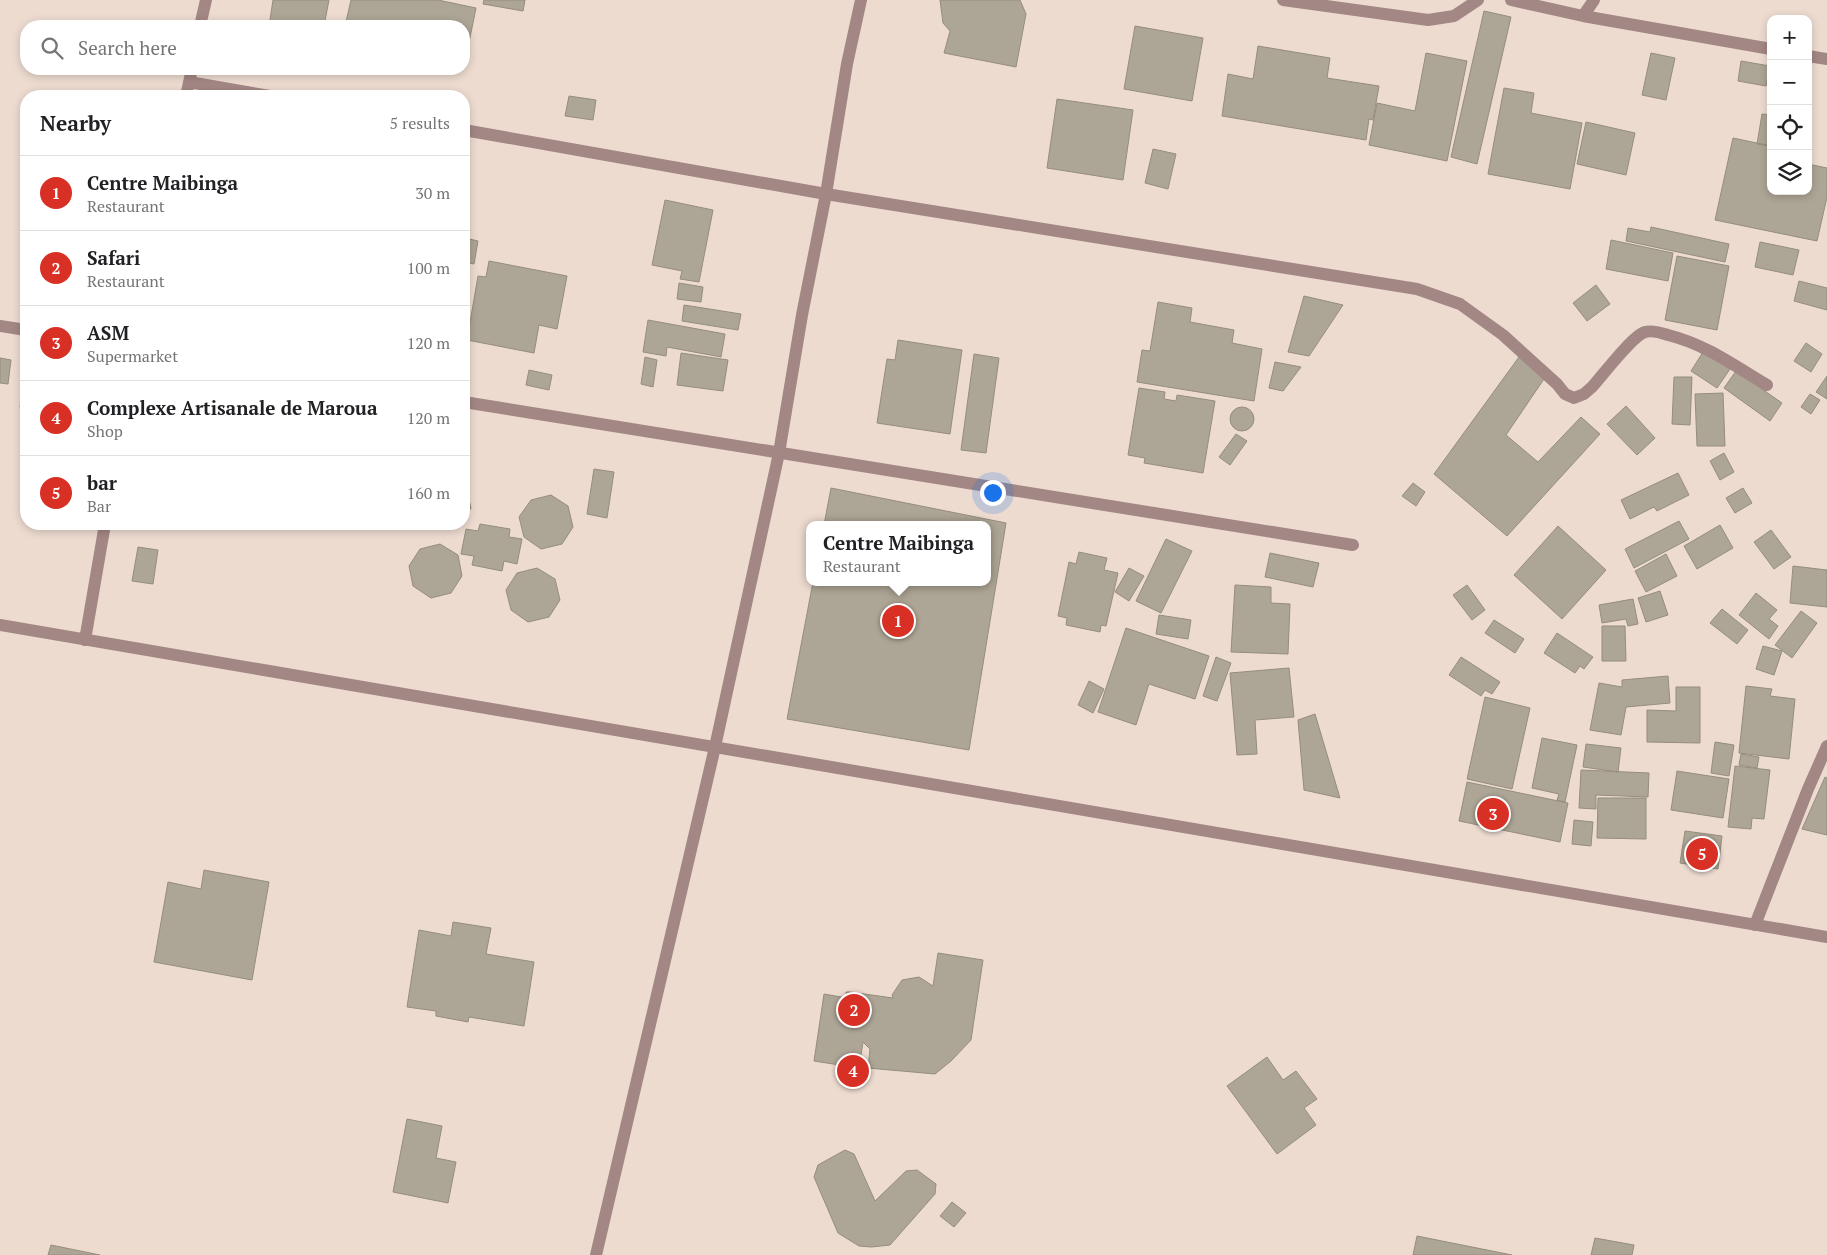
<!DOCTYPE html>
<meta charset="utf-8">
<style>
:root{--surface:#fff;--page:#f6f6f6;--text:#202124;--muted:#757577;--line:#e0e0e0;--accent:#d93025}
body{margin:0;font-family:"PT Serif",serif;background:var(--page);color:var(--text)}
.controls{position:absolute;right:15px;top:15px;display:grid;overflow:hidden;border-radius:10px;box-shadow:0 2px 8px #0003}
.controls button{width:45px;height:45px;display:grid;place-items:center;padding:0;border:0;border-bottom:1px solid var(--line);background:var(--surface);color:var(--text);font:25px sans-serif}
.you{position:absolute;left:992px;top:492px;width:18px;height:18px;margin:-12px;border:4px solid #fff;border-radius:50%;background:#1a73e8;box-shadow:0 0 0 8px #1a73e833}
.badge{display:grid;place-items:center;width:32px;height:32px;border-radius:50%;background:var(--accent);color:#fff;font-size:16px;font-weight:700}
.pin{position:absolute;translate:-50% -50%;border:2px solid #fff;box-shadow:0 1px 5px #0006}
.popup{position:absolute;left:806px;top:521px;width:185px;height:65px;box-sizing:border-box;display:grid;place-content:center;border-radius:10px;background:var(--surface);filter:drop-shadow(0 1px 4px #0005);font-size:16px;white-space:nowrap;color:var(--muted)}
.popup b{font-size:19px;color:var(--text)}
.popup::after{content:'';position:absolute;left:50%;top:100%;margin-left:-10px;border:10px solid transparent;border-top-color:var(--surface)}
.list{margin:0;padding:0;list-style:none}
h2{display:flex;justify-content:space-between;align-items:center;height:65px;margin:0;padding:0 20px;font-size:21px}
h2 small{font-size:16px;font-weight:400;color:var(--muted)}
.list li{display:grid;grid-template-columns:32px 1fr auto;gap:15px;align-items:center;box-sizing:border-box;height:75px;padding:0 20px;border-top:1px solid var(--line)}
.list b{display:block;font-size:19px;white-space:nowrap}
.list p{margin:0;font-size:16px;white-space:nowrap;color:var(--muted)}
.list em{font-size:16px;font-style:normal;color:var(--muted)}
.icon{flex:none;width:28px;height:28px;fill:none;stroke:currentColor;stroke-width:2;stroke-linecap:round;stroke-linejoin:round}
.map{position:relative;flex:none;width:1827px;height:1255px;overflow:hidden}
.search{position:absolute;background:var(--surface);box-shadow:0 2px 8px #0003;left:20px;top:20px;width:450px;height:55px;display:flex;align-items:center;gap:12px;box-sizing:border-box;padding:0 18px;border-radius:20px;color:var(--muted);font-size:19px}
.panel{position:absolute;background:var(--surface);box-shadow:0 2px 8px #0003;left:20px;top:90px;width:450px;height:440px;border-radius:20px}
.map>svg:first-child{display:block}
</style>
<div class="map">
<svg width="1827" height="1255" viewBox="0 0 1827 1255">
<rect width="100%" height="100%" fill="#eddbd0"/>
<path fill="#ada595" stroke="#958d7d" d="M 273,0 L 329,0 L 324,26 L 269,26 Z
M 351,0 L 438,0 L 476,8 L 464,67 L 464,26 L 345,26 Z
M 484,0 L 525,0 L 523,11 L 483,4 Z
M 940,0 L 1020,0 L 1026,14 L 1016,67 L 944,53 L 950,31 L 943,23 Z
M 1484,11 L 1511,17 L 1477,164 L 1451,157 Z
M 1135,26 L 1203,38 L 1192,101 L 1124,89 Z
M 1258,46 L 1330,58 L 1327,78 L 1379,86 L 1373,120 L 1369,119 L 1366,140 L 1222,116 L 1228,74 L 1253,79 Z
M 1426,53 L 1467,61 L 1447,161 L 1369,145 L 1377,103 L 1415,111 Z
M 1651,53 L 1675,58 L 1666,100 L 1642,95 Z
M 1741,61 L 1770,66 L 1766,86 L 1738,81 Z
M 1504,88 L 1534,93 L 1531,113 L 1582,123 L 1570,189 L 1488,174 Z
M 569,96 L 596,100 L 593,120 L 565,116 Z
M 1057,99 L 1133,110 L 1123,180 L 1047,168 Z
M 1762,114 L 1771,115 L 1771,146 L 1757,144 Z
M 1586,122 L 1635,133 L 1626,175 L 1577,164 Z
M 1733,138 L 1771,146 L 1771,191 L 1808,191 L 1808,164 L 1827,168 L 1827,197 L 1817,241 L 1715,220 Z
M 1153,149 L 1176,154 L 1168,189 L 1145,183 Z
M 464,183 L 469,183 L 464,216 Z
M 665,200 L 713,210 L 699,282 L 680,279 L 682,271 L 652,265 Z
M 1651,227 L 1729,244 L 1725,262 L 1626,241 L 1628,228 L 1650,232 Z
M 465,238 L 478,241 L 474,264 L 464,262 Z
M 1611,240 L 1673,253 L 1668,281 L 1606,269 Z
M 1760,242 L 1799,250 L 1793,275 L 1755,267 Z
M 1677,256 L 1729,266 L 1717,330 L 1665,320 Z
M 489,261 L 567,276 L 557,329 L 539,325 L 534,353 L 467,340 L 478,276 L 486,277 Z
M 1799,281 L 1827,288 L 1827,310 L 1794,301 Z
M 679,283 L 703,287 L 701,302 L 677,299 Z
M 1596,285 L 1610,304 L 1587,321 L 1573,303 Z
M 1304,296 L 1343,305 L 1309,356 L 1288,352 Z
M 1158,302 L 1192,308 L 1190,322 L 1234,330 L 1232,343 L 1262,349 L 1254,401 L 1137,382 L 1142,350 L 1150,351 Z
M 684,305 L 741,314 L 738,330 L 682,321 Z
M 648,320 L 725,334 L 721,357 L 667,347 L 666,356 L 643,352 Z
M 898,340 L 962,350 L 950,434 L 877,423 L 887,359 L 895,360 Z
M 1806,343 L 1822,354 L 1811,372 L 1794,361 Z
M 1703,352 L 1730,369 L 1717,388 L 1691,371 Z
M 681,353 L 728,360 L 723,391 L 677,385 Z
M 974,354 L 999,358 L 986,453 L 961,450 Z
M 645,357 L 657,360 L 653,387 L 641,384 Z
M 1519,357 L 1544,379 L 1506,435 L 1538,462 L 1581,417 L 1600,434 L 1507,536 L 1434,474 Z
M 0,358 L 11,360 L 8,384 L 0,383 Z
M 1275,362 L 1301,367 L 1283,391 L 1269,388 Z
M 529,370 L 552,375 L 549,390 L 526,385 Z
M 1736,371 L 1782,403 L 1770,421 L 1724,388 Z
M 1827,376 L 1827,399 L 1816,392 Z
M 1674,377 L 1692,377 L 1690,425 L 1672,424 Z
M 1139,388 L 1165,392 L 1164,399 L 1176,401 L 1177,395 L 1215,401 L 1203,473 L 1144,463 L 1145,458 L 1128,455 Z
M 1723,393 L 1725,446 L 1697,446 L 1695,394 Z
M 1810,394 L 1820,400 L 1811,414 L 1801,407 Z
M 26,395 L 26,427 L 20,406 Z
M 1626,406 L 1655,438 L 1637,455 L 1607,424 Z
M1230 419a12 12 0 1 1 24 0a12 12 0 1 1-24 0Z
M 1236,434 L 1247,441 L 1230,465 L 1219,457 Z
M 1724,453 L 1734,472 L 1720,480 L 1710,461 Z
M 594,469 L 614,472 L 607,518 L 587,514 Z
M 1678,473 L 1689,495 L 1657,511 L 1654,507 L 1630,519 L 1621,500 Z
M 1413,483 L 1425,492 L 1416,506 L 1402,496 Z
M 464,485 L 466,487 L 471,508 L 464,519 Z
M 831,488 L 1006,523 L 969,750 L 787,719 L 813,582 L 987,582 L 987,525 L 824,525 Z
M 1743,488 L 1752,503 L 1735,513 L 1726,498 Z
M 551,495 L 568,506 L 573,527 L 562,544 L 541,549 L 524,537 L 519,517 L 531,500 Z
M 1679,521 L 1689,539 L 1634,568 L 1625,549 Z
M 431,524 L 461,524 L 440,529 Z
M 480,524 L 510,529 L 509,537 L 522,539 L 517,564 L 504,561 L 502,571 L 472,565 L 474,556 L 461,554 L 466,529 L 478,531 Z
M 1720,525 L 1733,548 L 1697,569 L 1684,546 Z
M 1558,526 L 1606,570 L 1562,619 L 1514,575 Z
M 1771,530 L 1791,557 L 1774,569 L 1754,542 Z
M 1166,539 L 1192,551 L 1161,613 L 1136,601 Z
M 440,544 L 458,555 L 462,576 L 451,593 L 431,598 L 413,586 L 409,566 L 420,549 Z
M 138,547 L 158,550 L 153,584 L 132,581 Z
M 1079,552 L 1107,558 L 1104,570 L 1118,573 L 1106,626 L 1101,625 L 1100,632 L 1066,625 L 1067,618 L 1058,616 L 1069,562 L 1076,564 Z
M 1270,553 L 1319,563 L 1313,587 L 1265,577 Z
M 1666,554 L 1677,576 L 1646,592 L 1635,571 Z
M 1793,566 L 1827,570 L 1827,607 L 1790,603 Z
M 537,568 L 555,579 L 560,600 L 549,617 L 528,622 L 511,610 L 506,590 L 517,573 Z
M 1129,568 L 1144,576 L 1129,601 L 1115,592 Z
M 1235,585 L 1271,587 L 1271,603 L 1290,604 L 1288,654 L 1231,652 Z
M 1467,585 L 1485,610 L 1472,620 L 1453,595 Z
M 1660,591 L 1668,615 L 1646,622 L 1638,598 Z
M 1756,593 L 1777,610 L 1769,619 L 1778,626 L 1769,639 L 1739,615 Z
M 1633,599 L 1638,624 L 1628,626 L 1626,619 L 1602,623 L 1599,605 Z
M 1722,609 L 1748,630 L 1737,644 L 1710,623 Z
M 1801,611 L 1817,623 L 1792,658 L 1775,645 Z
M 1159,615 L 1191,620 L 1188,639 L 1156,634 Z
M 1494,620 L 1524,639 L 1515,653 L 1485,633 Z
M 1602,626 L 1625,626 L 1626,661 L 1602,661 Z
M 1126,628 L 1209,656 L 1195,699 L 1149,684 L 1136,725 L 1098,712 Z
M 1557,633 L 1593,657 L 1584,669 L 1580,666 L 1575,673 L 1544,653 Z
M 1763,646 L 1782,651 L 1774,675 L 1756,669 Z
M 1216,657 L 1231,663 L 1217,701 L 1203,696 Z
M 1461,657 L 1500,682 L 1492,694 L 1485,690 L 1481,696 L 1449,675 Z
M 1289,668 L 1294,717 L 1255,720 L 1257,754 L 1237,755 L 1230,673 Z
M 1668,676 L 1670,703 L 1626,707 L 1621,735 L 1590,730 L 1599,683 L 1622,687 L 1622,680 Z
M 1089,681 L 1104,689 L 1093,713 L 1078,705 Z
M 1746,686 L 1772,689 L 1770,696 L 1795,699 L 1789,759 L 1739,753 Z
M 1676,687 L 1700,687 L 1700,743 L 1647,742 L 1647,710 L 1676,711 Z
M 1485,697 L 1530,708 L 1512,789 L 1467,779 Z
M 1315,714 L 1340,798 L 1304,790 L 1298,720 Z
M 1542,738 L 1577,745 L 1565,802 L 1557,800 L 1559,794 L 1532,788 Z
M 1715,742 L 1734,745 L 1729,776 L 1711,773 Z
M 1586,744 L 1621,748 L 1618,772 L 1583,767 Z
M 1741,754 L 1759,757 L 1757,768 L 1739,765 Z
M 1735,766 L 1770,770 L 1764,819 L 1752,818 L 1751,829 L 1728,827 Z
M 1581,770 L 1649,773 L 1648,797 L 1596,795 L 1596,809 L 1579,808 Z
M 1677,771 L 1729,779 L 1723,818 L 1671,810 Z
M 1825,777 L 1827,778 L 1827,835 L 1802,829 Z
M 1467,782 L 1568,803 L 1560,842 L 1459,821 Z
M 1598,798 L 1646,798 L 1646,839 L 1597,838 Z
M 1574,820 L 1593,822 L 1591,846 L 1572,844 Z
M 1685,831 L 1722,836 L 1718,869 L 1680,863 Z
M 204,870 L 269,882 L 252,980 L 154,962 L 168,882 L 201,889 Z
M 453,922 L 491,928 L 486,954 L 534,962 L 524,1026 L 469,1017 L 468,1022 L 436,1016 L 436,1011 L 407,1007 L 419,930 L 451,936 Z
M 938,953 L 983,960 L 971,1040 L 951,1061 L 935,1074 L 868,1068 L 870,1049 L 863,1042 L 859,1068 L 814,1061 L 824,994 L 847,998 L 846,992 L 850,992 L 893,998 L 892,995 L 902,980 L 919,977 L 933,986 Z
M 1267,1057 L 1283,1080 L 1296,1071 L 1317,1099 L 1304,1108 L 1316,1125 L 1277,1154 L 1227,1086 Z
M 407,1119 L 442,1126 L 436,1158 L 456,1162 L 448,1203 L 393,1192 Z
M 845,1150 L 854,1154 L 875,1201 L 906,1171 L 917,1170 L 936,1184 L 935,1194 L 890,1245 L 871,1247 L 859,1246 L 838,1233 L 814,1177 L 818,1165 Z
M 952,1202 L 966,1213 L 954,1227 L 940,1216 Z
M 1417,1236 L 1512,1255 L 1413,1255 Z
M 1595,1238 L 1634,1245 L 1632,1255 L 1591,1255 Z
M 51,1245 L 100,1255 L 48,1255 Z"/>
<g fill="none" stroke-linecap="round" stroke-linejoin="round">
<path stroke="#a38784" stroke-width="12" d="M 1283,0 L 1428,20 L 1454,16 L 1478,0
M 1511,0 L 1583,16 L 1771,49
M 1583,16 L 1594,0
M 200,26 L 206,0
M 1808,56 L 1827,59
M 189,82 L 270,96
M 186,96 L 192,69
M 464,130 L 826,194 L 1417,289 L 1460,304 L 1503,335 L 1557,384 L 1565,394 L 1574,398 L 1584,394 L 1592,387 C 1603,375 1632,336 1645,332 C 1652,330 1662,333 1668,335 C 1705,344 1735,366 1767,385
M 0,326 L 26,330
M 464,402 L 1353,545
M 85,640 L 105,524
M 1755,925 L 1808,789 L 1827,746
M 596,1255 L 715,747 L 779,453 L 802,315 L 826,194 L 847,64 L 861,0"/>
<path stroke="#a38784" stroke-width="12" d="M 0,625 L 1827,937"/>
</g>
</svg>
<div class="controls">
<button>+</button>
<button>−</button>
<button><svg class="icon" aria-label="locate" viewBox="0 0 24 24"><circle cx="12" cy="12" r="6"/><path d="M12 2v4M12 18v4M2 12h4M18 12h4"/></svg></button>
<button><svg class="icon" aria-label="layers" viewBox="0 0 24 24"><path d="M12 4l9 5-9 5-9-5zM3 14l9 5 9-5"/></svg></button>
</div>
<div class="you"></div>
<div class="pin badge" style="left:898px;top:621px">1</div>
<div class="popup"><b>Centre Maibinga</b>Restaurant</div>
<div class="pin badge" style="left:854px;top:1010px">2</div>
<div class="pin badge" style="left:1493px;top:814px">3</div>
<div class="pin badge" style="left:853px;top:1071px">4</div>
<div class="pin badge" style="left:1702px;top:854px">5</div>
<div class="search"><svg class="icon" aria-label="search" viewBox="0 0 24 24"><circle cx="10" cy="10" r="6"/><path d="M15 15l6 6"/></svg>Search here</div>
<section class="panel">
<h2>Nearby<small>5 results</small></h2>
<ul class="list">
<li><span class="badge">1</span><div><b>Centre Maibinga</b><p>Restaurant</p></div><em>30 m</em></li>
<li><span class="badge">2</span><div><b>Safari</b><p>Restaurant</p></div><em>100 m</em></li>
<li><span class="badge">3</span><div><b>ASM</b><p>Supermarket</p></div><em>120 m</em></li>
<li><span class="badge">4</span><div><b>Complexe Artisanale de Maroua</b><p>Shop</p></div><em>120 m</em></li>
<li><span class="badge">5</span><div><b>bar</b><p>Bar</p></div><em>160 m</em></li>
</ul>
</section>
</div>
